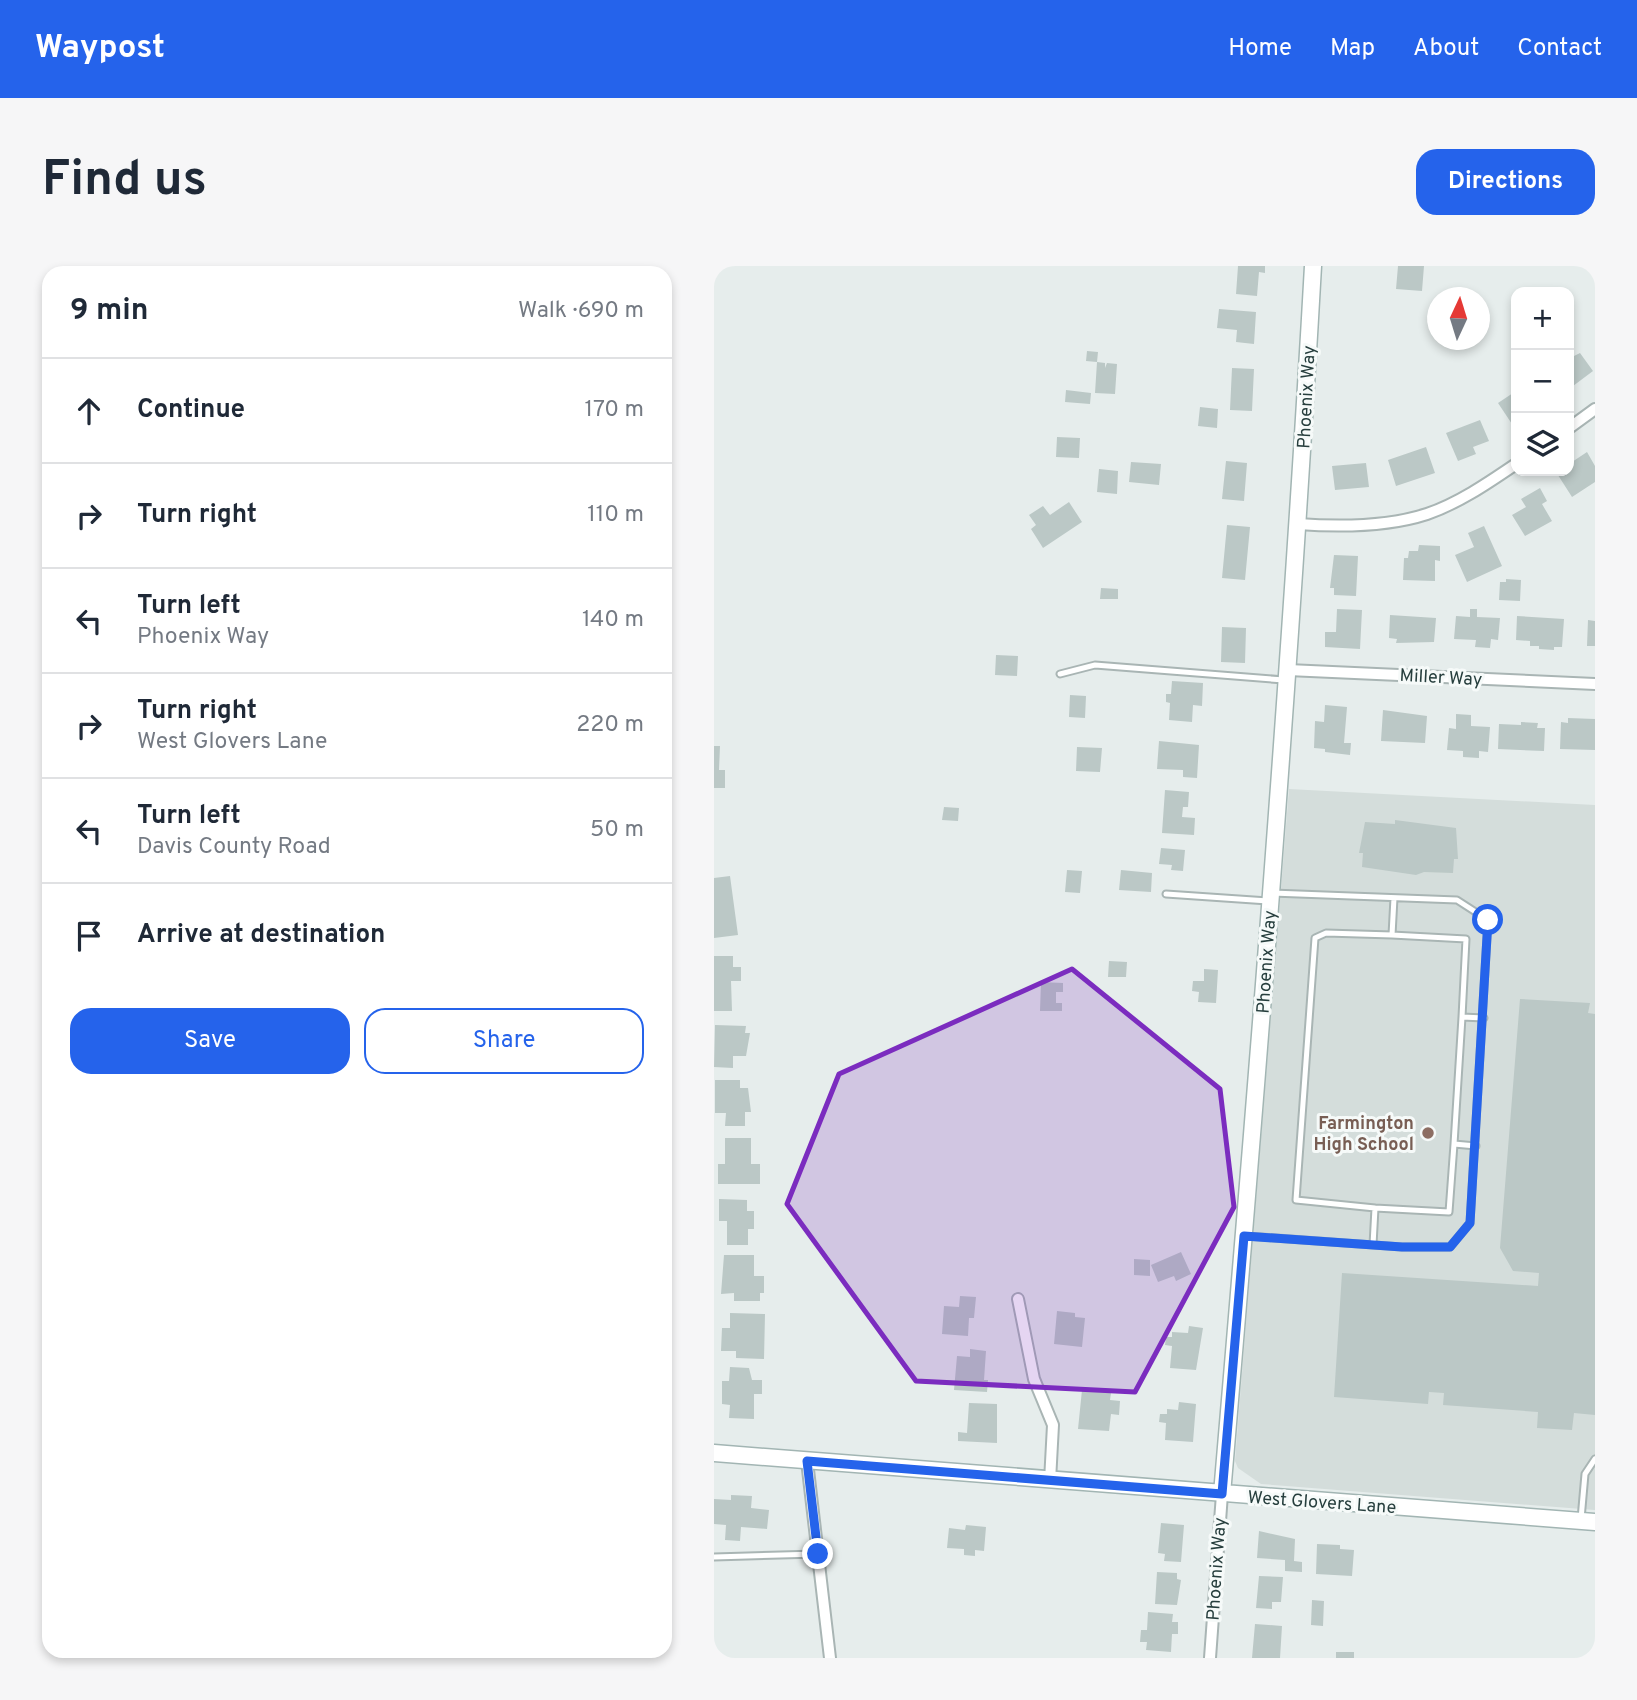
<!DOCTYPE html>
<meta charset="utf-8">
<style>
:root{--surface:#fff;--page:#f6f6f7;--text:#1f2937;--muted:#747a83;--line:#e0e1e3;--accent:#2563eb}
body{margin:0;font-family:Overpass,sans-serif;background:var(--page);color:var(--text)}
.controls{position:absolute;right:21px;top:21px;display:grid;overflow:hidden;border-radius:14px;box-shadow:0 4px 10px #0003}
.controls button{width:63px;height:63px;display:grid;place-items:center;padding:0;border:0;border-bottom:2px solid var(--line);background:var(--surface);color:var(--text);font:35px sans-serif}
.compass{position:absolute;left:713px;top:21px;width:63px;height:63px;border-radius:50%;background:var(--surface);box-shadow:0 4px 10px #0003;rotate:4deg}
.stop{position:absolute;width:21px;height:21px;margin:-16px;border:5px solid #2563eb;border-radius:50%;background:#fff}
.stop.end{background:#2563eb;border-color:#fff;box-shadow:0 2px 7px #0008}
.list{margin:0;padding:0;list-style:none}
h2{display:flex;justify-content:space-between;align-items:center;height:91px;margin:0;padding:0 28px;font-size:30px}
h2 small{font-size:23px;font-weight:400;color:var(--muted)}
.list li{display:grid;grid-template-columns:46px 1fr auto;gap:21px;align-items:center;box-sizing:border-box;height:105px;padding:0 28px;border-top:2px solid var(--line)}
.list b{display:block;font-size:26px;white-space:nowrap}
.list p{margin:0;font-size:23px;white-space:nowrap;color:var(--muted)}
.list em{font-size:23px;font-style:normal;color:var(--muted)}
.actions{display:flex;gap:14px;padding:21px 28px}
.actions a{flex:1;padding:16px 0;border:2px solid var(--accent);border-radius:21px;text-align:center;font-size:24px;color:var(--accent)}
.actions .main{background:var(--accent);color:#fff}
.icon{flex:none;width:38px;height:38px;fill:none;stroke:currentColor;stroke-width:2;stroke-linecap:round;stroke-linejoin:round}
.map{position:relative;flex:none;width:881px;height:1392px;overflow:hidden;border-radius:21px}
header{display:flex;align-items:center;gap:42px;box-sizing:border-box;height:98px;padding:0 35px;background:var(--accent);color:#fff}
header strong{font-size:33px}
nav{display:flex;gap:38px;margin-inline-start:auto;font-size:24px}
.intro{display:flex;align-items:center;justify-content:space-between;box-sizing:border-box;height:168px;padding:0 42px}
h1{margin:0;font-size:49px}
.button{padding:18px 32px;border-radius:21px;background:var(--accent);color:#fff;font-size:24px;font-weight:700}
main{display:flex;gap:42px;padding:0 42px}
aside{flex:1;background:var(--surface);border-radius:21px;box-shadow:0 4px 10px #0003}
.map>svg:first-child{display:block}
</style>
<header>
<strong>Waypost</strong>
<nav><a>Home</a><a>Map</a><a>About</a><a>Contact</a></nav>
</header>
<div class="intro"><h1>Find us</h1><a class="button">Directions</a></div>
<main>
<aside>
<h2>9 min<small>Walk · 690 m</small></h2>
<ul class="list">
<li><svg class="icon" aria-label="ahead" viewBox="0 0 24 24"><path d="M12 20V5M6 11l6-6 6 6"/></svg><div><b>Continue</b></div><em>170 m</em></li>
<li><svg class="icon" aria-label="right" viewBox="0 0 24 24"><path d="M7 20v-9h11M14 6l5 5-5 5"/></svg><div><b>Turn right</b></div><em>110 m</em></li>
<li><svg class="icon" aria-label="left" viewBox="0 0 24 24"><path d="M17 20v-9H6M10 6l-5 5 5 5"/></svg><div><b>Turn left</b><p>Phoenix Way</p></div><em>140 m</em></li>
<li><svg class="icon" aria-label="right" viewBox="0 0 24 24"><path d="M7 20v-9h11M14 6l5 5-5 5"/></svg><div><b>Turn right</b><p>West Glovers Lane</p></div><em>220 m</em></li>
<li><svg class="icon" aria-label="left" viewBox="0 0 24 24"><path d="M17 20v-9H6M10 6l-5 5 5 5"/></svg><div><b>Turn left</b><p>Davis County Road</p></div><em>50 m</em></li>
<li><svg class="icon" aria-label="arrive" viewBox="0 0 24 24"><path d="M6 21V4h12l-3 4 3 4H6"/></svg><div><b>Arrive at destination</b></div></li>
</ul>
<div class="actions"><a class="main">Save</a><a>Share</a></div>
</aside>
<div class="map">
<svg width="881" height="1392" viewBox="0 0 881 1392">
<rect width="100%" height="100%" fill="#e6edec"/>
<path fill="#d4dddb" d="M 575,523 L 881,539 L 881,1244 L 547,1218 L 524,1202 L 521,1195 Z"/>
<path fill="#bbc8c6" d="M 524,0 L 551,0 L 551,7 L 545,6 L 543,30 L 522,28 Z
M 684,0 L 710,0 L 708,25 L 682,23 Z
M 505,43 L 542,46 L 540,78 L 522,76 L 523,64 L 503,62 Z
M 855,83 L 860,90 L 866,87 L 879,105 L 855,123 Z
M 373,85 L 384,86 L 383,96 L 372,95 Z
M 383,96 L 391,97 L 391,102 L 393,97 L 403,98 L 401,128 L 381,127 Z
M 518,102 L 540,103 L 538,145 L 516,144 Z
M 352,124 L 377,127 L 376,138 L 351,136 Z
M 802,125 L 802,156 L 798,158 L 784,137 Z
M 486,141 L 504,143 L 503,162 L 484,160 Z
M 766,154 L 775,175 L 759,181 L 762,188 L 744,195 L 732,167 Z
M 343,171 L 366,172 L 365,192 L 342,191 Z
M 712,181 L 721,207 L 682,220 L 674,194 Z
M 873,186 L 881,200 L 881,216 L 858,231 L 842,206 L 855,205 L 855,198 Z
M 512,195 L 533,197 L 530,235 L 508,233 Z
M 417,196 L 447,198 L 445,219 L 415,216 Z
M 652,197 L 655,221 L 621,224 L 618,200 Z
M 385,203 L 404,205 L 403,228 L 383,226 Z
M 826,222 L 833,235 L 828,238 L 838,255 L 811,270 L 798,249 L 812,241 L 807,233 Z
M 355,236 L 368,256 L 329,282 L 317,263 L 322,259 L 315,249 L 329,240 L 336,249 Z
M 513,259 L 536,261 L 531,314 L 508,312 Z
M 770,260 L 788,300 L 753,316 L 741,289 L 760,281 L 754,267 Z
M 705,279 L 726,280 L 726,295 L 721,294 L 721,315 L 689,314 L 690,292 L 694,292 L 695,285 L 704,285 Z
M 620,289 L 644,290 L 642,330 L 620,329 L 620,322 L 616,322 Z
M 792,313 L 807,314 L 806,335 L 785,334 L 786,316 L 792,316 Z
M 387,322 L 404,323 L 404,333 L 386,333 Z
M 623,343 L 648,344 L 646,383 L 611,381 L 611,366 L 622,366 Z
M 756,343 L 763,343 L 763,351 L 786,352 L 784,374 L 777,373 L 776,382 L 761,381 L 762,374 L 740,373 L 742,350 L 756,351 Z
M 676,349 L 722,352 L 720,376 L 682,377 L 683,373 L 675,372 Z
M 803,350 L 850,353 L 848,381 L 840,381 L 840,384 L 825,383 L 825,380 L 816,380 L 816,375 L 802,374 Z
M 874,354 L 881,355 L 881,380 L 873,380 Z
M 508,361 L 532,362 L 531,397 L 507,396 Z
M 282,389 L 304,390 L 303,410 L 281,409 Z
M 458,415 L 489,417 L 488,440 L 479,439 L 478,456 L 455,454 L 456,437 L 452,436 L 452,428 L 457,428 Z
M 356,429 L 372,430 L 371,452 L 355,451 Z
M 611,439 L 633,441 L 630,477 L 637,477 L 636,489 L 611,486 L 611,483 L 600,482 L 601,455 L 610,456 Z
M 669,444 L 713,450 L 711,477 L 667,475 Z
M 742,448 L 757,449 L 757,460 L 776,461 L 774,486 L 765,485 L 765,492 L 749,491 L 749,485 L 733,484 L 735,462 L 742,463 Z
M 854,452 L 881,453 L 881,484 L 846,483 L 847,456 L 854,457 Z
M 807,456 L 824,457 L 823,462 L 831,462 L 830,485 L 784,483 L 785,458 L 807,459 Z
M 445,475 L 485,479 L 483,512 L 469,511 L 469,504 L 443,503 Z
M 0,480 L 6,480 L 5,504 L 11,504 L 11,522 L 0,522 Z
M 363,481 L 388,482 L 386,506 L 362,505 Z
M 451,524 L 475,526 L 474,541 L 469,541 L 468,551 L 481,552 L 480,569 L 448,567 Z
M 230,541 L 245,542 L 244,555 L 228,554 Z
M 681,554 L 742,562 L 744,593 L 740,593 L 739,607 L 710,606 L 702,609 L 648,601 L 649,587 L 645,587 L 651,556 L 681,558 Z
M 447,582 L 471,584 L 469,605 L 457,604 L 458,599 L 445,598 Z
M 353,604 L 368,605 L 366,627 L 351,626 Z
M 407,604 L 438,607 L 437,626 L 405,624 Z
M 16,610 L 24,669 L 0,672 L 0,612 Z
M 0,690 L 19,690 L 19,701 L 27,701 L 27,715 L 17,715 L 18,745 L 0,745 Z
M 395,695 L 413,696 L 412,711 L 394,711 Z
M 490,703 L 504,704 L 502,737 L 484,736 L 485,726 L 478,725 L 479,715 L 490,715 Z
M 327,716 L 349,717 L 349,726 L 342,726 L 342,737 L 348,737 L 348,745 L 326,745 Z
M 806,733 L 876,737 L 874,747 L 881,748 L 881,1149 L 860,1147 L 858,1164 L 823,1162 L 824,1146 L 729,1139 L 730,1127 L 715,1126 L 714,1138 L 620,1131 L 628,1007 L 824,1020 L 825,1007 L 799,1005 L 786,982 Z
M 1,759 L 32,760 L 31,767 L 36,767 L 32,790 L 19,790 L 19,802 L 0,801 Z
M 1,814 L 26,814 L 26,822 L 34,822 L 37,846 L 31,846 L 31,860 L 11,860 L 12,847 L 1,847 Z
M 11,872 L 37,872 L 37,898 L 46,898 L 46,918 L 4,918 L 4,898 L 11,898 Z
M 5,933 L 33,934 L 33,945 L 40,945 L 40,963 L 34,963 L 34,979 L 13,979 L 13,955 L 5,955 Z
M 467,986 L 477,1008 L 462,1015 L 460,1010 L 444,1016 L 437,999 Z
M 10,989 L 40,989 L 40,1010 L 50,1010 L 50,1027 L 46,1027 L 46,1035 L 20,1035 L 20,1027 L 7,1028 Z
M 420,993 L 436,994 L 436,1010 L 420,1009 Z
M 246,1030 L 262,1031 L 260,1052 L 255,1052 L 254,1070 L 228,1068 L 230,1040 L 245,1041 Z
M 343,1045 L 361,1047 L 361,1051 L 371,1052 L 368,1081 L 340,1078 Z
M 16,1047 L 51,1048 L 50,1093 L 22,1092 L 22,1085 L 7,1085 L 8,1062 L 16,1062 Z
M 475,1060 L 489,1062 L 482,1104 L 456,1102 L 458,1080 L 451,1079 L 452,1071 L 458,1071 L 458,1066 L 474,1067 Z
M 256,1083 L 272,1085 L 270,1114 L 274,1114 L 273,1126 L 240,1124 L 243,1090 L 256,1091 Z
M 16,1101 L 35,1102 L 38,1114 L 48,1114 L 48,1128 L 40,1128 L 40,1153 L 15,1152 L 16,1139 L 8,1138 L 8,1115 L 15,1115 Z
M 368,1124 L 397,1127 L 396,1134 L 406,1135 L 405,1149 L 397,1148 L 395,1165 L 364,1163 Z
M 465,1136 L 482,1138 L 479,1176 L 451,1174 L 452,1157 L 445,1156 L 446,1148 L 453,1148 L 453,1143 L 464,1144 Z
M 255,1137 L 283,1138 L 283,1177 L 244,1175 L 244,1166 L 253,1167 Z
M 17,1229 L 38,1230 L 37,1242 L 55,1244 L 53,1263 L 27,1261 L 26,1275 L 11,1274 L 12,1259 L 0,1258 L 0,1233 L 17,1234 Z
M 447,1257 L 470,1259 L 467,1296 L 450,1295 L 451,1288 L 444,1287 Z
M 252,1259 L 272,1261 L 270,1285 L 261,1284 L 261,1290 L 250,1289 L 250,1283 L 233,1282 L 235,1262 L 251,1264 Z
M 545,1265 L 581,1273 L 580,1295 L 588,1296 L 588,1306 L 571,1305 L 571,1294 L 543,1292 Z
M 603,1278 L 626,1279 L 626,1283 L 640,1284 L 638,1310 L 602,1308 Z
M 443,1306 L 463,1307 L 463,1313 L 467,1314 L 463,1339 L 441,1338 Z
M 545,1310 L 569,1311 L 567,1336 L 558,1336 L 558,1343 L 542,1342 Z
M 598,1334 L 610,1335 L 609,1360 L 597,1359 Z
M 434,1346 L 459,1348 L 458,1356 L 464,1356 L 464,1368 L 458,1368 L 457,1386 L 432,1384 L 433,1376 L 426,1376 L 427,1364 L 433,1364 Z
M 541,1358 L 568,1360 L 566,1392 L 538,1392 Z
M 622,1386 L 640,1386 L 640,1392 L 622,1392 Z"/>
<g fill="none" stroke-linecap="round" stroke-linejoin="round">
<g stroke="#a9b5b4" stroke-width="9">
<path id="lane" d="M 346,408 L 381,399 L 570,414
M 452,628 L 554,635
M 678,669 L 752,673 L 748,751
M 762,880 L 740,878 L 748,751 L 770,752
M 661,942 L 735,946 L 740,878
M 533,970 L 688,981 L 736,981 L 756,957 L 774,654 L 743,634 L 558,627
M 659,979 L 661,942 L 582,934 L 601,672 L 612,667 L 678,669 L 680,632
M 867,1253 L 871,1208 L 881,1193
M 0,1291 L 104,1288"/>
</g>
<g stroke="#a9b5b4" stroke-width="14">
<path id="street" d="M 855,162 L 881,143
M 584,258 C 625,261 673,261 713,248 C 745,237 774,217 802,198
M 574,404 L 881,418
M 304,1033 L 320,1113 L 339,1159 L 336,1215
M 93,1195 L 116,1392
M 496,1392 L 508,1228"/>
</g>
<g stroke="#a2b5b3" stroke-width="19">
<path id="secondary" d="M 0,1187 L 881,1256
M 508,1228 C 543,819 576,410 599,0"/>
</g>
<use href="#lane" stroke="#fff" stroke-width="5"/>
<use href="#street" stroke="#fff" stroke-width="10"/>
<use href="#secondary" stroke="#fff" stroke-width="16"/>
</g>
<g fill="none" stroke-linecap="round" stroke-linejoin="round">
<path stroke="#2563eb" stroke-width="9" d="M 104,1288 L 93,1195 L 508,1228 L 530,970 L 688,981 L 736,981 L 756,957 L 774,654"/>
</g>
<path fill="#7b2cbf" fill-opacity="0.2" stroke="#7b2cbf" stroke-width="5" stroke-linejoin="round" d="M 358,703 L 506,823 L 520,941 L 421,1126 L 202,1115 L 73,938 L 125,808 Z"/>
<circle fill="#8d6e63" stroke="#f6faf9" stroke-width="2.5" cx="714" cy="867" r="7"/>
<g text-anchor="middle" stroke-width="6" stroke-linejoin="round" paint-order="stroke">
<g font-size="18" fill="#263e3d" stroke="#f6faf9">
<text transform="translate(592 131) rotate(-87)" y="6">Phoenix Way</text>
<text transform="translate(727 411) rotate(3)" y="6">Miller Way</text>
<text transform="translate(552 696) rotate(-86)" y="6">Phoenix Way</text>
<text transform="translate(608 1236) rotate(4)" y="6">West Glovers Lane</text>
<text transform="translate(502 1303) rotate(-86)" y="6">Phoenix Way</text>
</g>
<g font-size="18" font-weight="bold" fill="#785e54" stroke="#f6faf9" text-anchor="end">
<text x="700" y="863">Farmington<tspan x="700" dy="21">High School</tspan></text>
</g>
</g>
</svg>
<div class="controls">
<button>+</button>
<button>−</button>
<button><svg class="icon" aria-label="layers" viewBox="0 0 24 24"><path d="M12 4l9 5-9 5-9-5zM3 14l9 5 9-5"/></svg></button>
</div>
<svg class="compass" viewBox="-18 -18 36 36"><path d="M0-13l5 13h-10z" fill="#e53935"/><path d="M0 13l5-13h-10z" fill="#747a83"/></svg>
<div class="stop" style="left:774px;top:654px"></div>
<div class="stop end" style="left:104px;top:1288px"></div>
</div>
</main>
